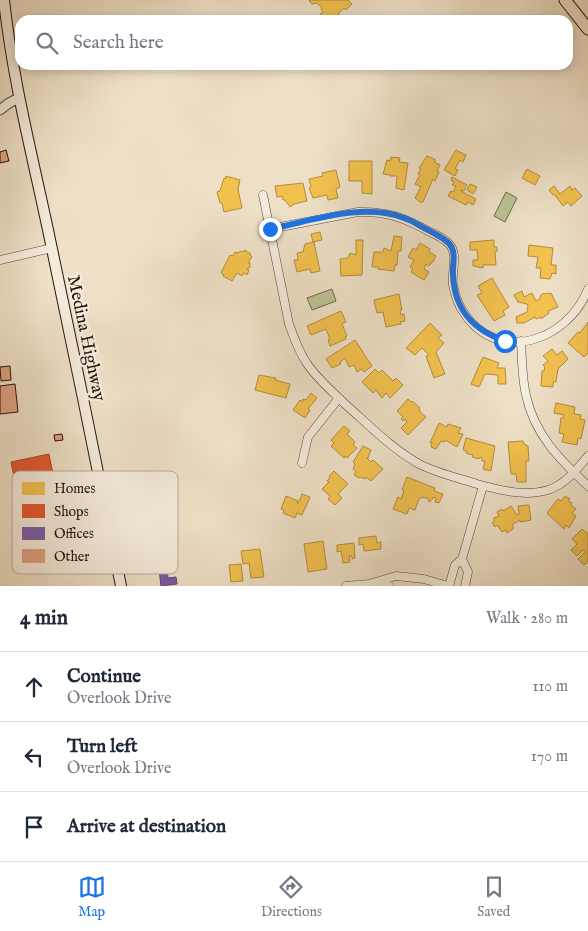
<!DOCTYPE html>
<meta charset="utf-8">
<style>
:root{--surface:#fff;--page:#f2f2f3;--text:#1f2937;--muted:#747a83;--line:#e0e1e3;--accent:#1a73e8}
body{margin:0;font-family:"IM FELL English",serif;background:var(--page);color:var(--text)}
.stop{position:absolute;width:15px;height:15px;margin:-11px;border:4px solid #1a73e8;border-radius:50%;background:#fff}
.stop.end{background:#1a73e8;border-color:#fff;box-shadow:0 1px 5px #0008}
.list{margin:0;padding:0;list-style:none}
h2{display:flex;justify-content:space-between;align-items:center;height:65px;margin:0;padding:0 20px;font-size:21px}
h2 small{font-size:16px;font-weight:400;color:var(--muted)}
.list li{display:grid;grid-template-columns:32px 1fr auto;gap:15px;align-items:center;box-sizing:border-box;height:70px;padding:0 20px;border-top:1px solid var(--line)}
.list b{display:block;font-size:19px;white-space:nowrap}
.list p{margin:0;font-size:16px;white-space:nowrap;color:var(--muted)}
.list em{font-size:16px;font-style:normal;color:var(--muted)}
.icon{flex:none;width:28px;height:28px;fill:none;stroke:currentColor;stroke-width:2;stroke-linecap:round;stroke-linejoin:round}
.map{position:relative;flex:none;width:588px;height:586px;overflow:hidden}
.search{position:absolute;background:var(--surface);box-shadow:0 2px 8px #0003;left:15px;right:15px;top:15px;height:55px;display:flex;align-items:center;gap:12px;box-sizing:border-box;padding:0 18px;border-radius:15px;color:var(--muted);font-size:19px}
.sheet{height:275px;background:var(--surface)}
nav{display:flex;justify-content:space-around;align-items:center;box-sizing:border-box;height:70px;border-top:1px solid var(--line);background:var(--surface);font-size:14px;color:var(--muted)}
nav a{display:grid;justify-items:center;gap:2px}
nav .on{color:var(--accent)}
.map>svg:first-child{display:block}
</style>
<div class="map">
<svg width="588" height="586" viewBox="0 0 588 586">
<rect width="100%" height="100%" fill="#eee0c7"/>
<filter id="stains"><feTurbulence type="fractalNoise" baseFrequency=".004" numOctaves="4"/><feColorMatrix values="0 0 0 0 .2 0 0 0 0 .09 0 0 0 0 .02 0 0 0 .5 -.17"/></filter>
<radialGradient id="worn" r=".72"><stop offset=".6" stop-color="#630" stop-opacity="0"/><stop offset="1" stop-color="#630" stop-opacity=".3"/></radialGradient>
<path fill="#bbc294" stroke="#706a4f" d="M 506,192 L 517,198 L 505,222 L 494,216 Z
M 332,289 L 336,301 L 312,310 L 307,298 Z"/>
<path fill="#f2c14e" stroke="#b58c3a" d="M 310,0 L 348,0 L 352,4 L 346,10 L 344,8 L 338,14 L 340,16 L 336,20 L 329,20 L 320,14 L 323,12 L 321,9 L 322,8 L 317,3 L 312,4 L 309,1 Z
M 456,150 L 466,155 L 463,162 L 460,160 L 455,169 L 458,170 L 455,176 L 444,170 Z
M 427,156 L 436,160 L 434,162 L 440,165 L 437,171 L 439,172 L 435,181 L 433,179 L 423,202 L 420,202 L 415,198 L 421,187 L 415,184 L 420,175 L 418,174 L 421,169 L 419,168 Z
M 391,157 L 400,158 L 399,162 L 408,163 L 404,190 L 396,188 L 397,176 L 390,176 L 390,175 L 383,174 L 387,160 L 390,161 Z
M 349,161 L 372,161 L 372,194 L 362,193 L 362,181 L 349,181 Z
M 527,169 L 540,176 L 535,185 L 522,178 Z
M 336,170 L 340,187 L 336,189 L 338,198 L 328,200 L 327,195 L 313,198 L 309,188 L 311,187 L 309,179 L 323,176 L 322,173 Z
M 226,176 L 240,180 L 238,189 L 242,208 L 224,212 L 222,203 L 220,203 L 217,192 L 220,191 L 224,178 L 225,179 Z
M 452,177 L 467,185 L 464,191 L 461,190 L 461,191 L 476,199 L 473,205 L 468,202 L 466,205 L 448,196 L 451,191 L 453,192 L 456,186 L 452,185 L 454,182 L 451,180 Z
M 303,183 L 307,201 L 294,204 L 290,207 L 285,200 L 283,200 L 282,196 L 277,197 L 275,186 Z
M 470,184 L 477,187 L 473,194 L 467,190 Z
M 554,186 L 560,194 L 570,186 L 572,190 L 575,188 L 582,196 L 571,206 L 568,202 L 563,206 L 555,195 L 553,195 L 549,190 Z
M 320,232 L 322,240 L 313,242 L 311,234 Z
M 394,236 L 402,237 L 401,251 L 398,251 L 397,265 L 395,265 L 394,271 L 378,269 L 378,267 L 372,267 L 374,252 L 383,252 L 384,248 L 391,251 Z
M 356,240 L 363,240 L 362,275 L 341,276 L 340,259 L 348,258 L 350,253 L 356,255 Z
M 494,240 L 494,247 L 497,247 L 497,251 L 495,252 L 496,265 L 483,265 L 483,268 L 473,266 L 473,260 L 478,260 L 477,250 L 470,250 L 470,242 Z
M 314,242 L 320,271 L 311,273 L 310,269 L 297,272 L 294,260 L 298,260 L 297,253 L 303,252 L 305,244 Z
M 420,243 L 430,249 L 429,252 L 436,256 L 432,263 L 431,263 L 429,266 L 426,264 L 424,269 L 429,272 L 424,280 L 411,272 L 413,269 L 410,267 L 414,260 L 408,257 L 413,248 L 416,250 Z
M 529,245 L 553,248 L 551,265 L 556,265 L 556,274 L 552,273 L 550,279 L 540,278 L 541,268 L 536,268 L 538,257 L 528,256 Z
M 245,250 L 251,254 L 250,255 L 252,257 L 248,263 L 250,263 L 250,267 L 247,269 L 249,270 L 247,275 L 244,273 L 242,276 L 237,273 L 232,281 L 223,276 L 224,275 L 221,273 L 230,255 L 233,256 L 235,252 L 237,253 L 242,251 L 244,252 Z
M 492,278 L 509,307 L 503,311 L 505,315 L 494,321 L 477,295 L 482,293 L 478,286 Z
M 522,291 L 524,297 L 532,293 L 536,301 L 541,298 L 540,296 L 542,294 L 551,293 L 558,307 L 548,311 L 549,313 L 541,319 L 541,317 L 536,319 L 535,317 L 524,323 L 517,323 L 516,317 L 527,312 L 528,306 L 527,304 L 518,302 L 514,295 Z
M 399,294 L 402,310 L 400,310 L 401,315 L 404,314 L 405,321 L 400,322 L 401,324 L 386,327 L 383,312 L 377,313 L 374,300 Z
M 341,311 L 346,322 L 342,324 L 347,336 L 345,337 L 346,339 L 330,346 L 328,340 L 330,339 L 326,329 L 311,335 L 307,326 Z
M 588,322 L 588,353 L 584,357 L 568,343 L 578,332 L 580,333 Z
M 430,323 L 442,335 L 438,338 L 444,343 L 436,352 L 445,374 L 434,378 L 426,356 L 429,355 L 422,348 L 415,355 L 406,348 Z
M 355,340 L 372,366 L 364,372 L 362,369 L 357,372 L 354,365 L 349,367 L 345,358 L 340,362 L 341,364 L 332,368 L 326,359 Z
M 552,349 L 557,355 L 562,351 L 568,359 L 558,369 L 556,382 L 553,382 L 553,387 L 541,386 L 542,371 L 544,371 L 545,367 L 543,365 L 548,361 L 543,356 Z
M 483,357 L 499,363 L 497,368 L 505,368 L 506,384 L 498,384 L 498,375 L 485,374 L 479,387 L 471,384 Z
M 375,369 L 379,373 L 382,370 L 393,381 L 396,378 L 403,385 L 390,398 L 386,393 L 382,398 L 376,390 L 373,393 L 362,382 Z
M 259,375 L 276,378 L 275,380 L 290,384 L 286,398 L 255,390 Z
M 311,393 L 317,398 L 308,409 L 310,410 L 305,418 L 293,410 L 300,400 L 302,402 L 303,399 L 306,400 Z
M 408,399 L 411,402 L 412,401 L 420,408 L 419,409 L 421,413 L 426,417 L 408,435 L 401,428 L 407,422 L 405,419 L 403,421 L 401,419 L 403,417 L 397,411 Z
M 556,403 L 575,407 L 574,414 L 581,415 L 580,419 L 585,420 L 581,439 L 578,438 L 577,445 L 562,442 L 564,434 L 559,433 L 561,418 L 563,418 L 564,415 L 554,413 Z
M 439,423 L 447,427 L 448,424 L 461,428 L 458,433 L 463,434 L 457,447 L 445,440 L 444,442 L 441,441 L 436,449 L 431,447 L 432,443 L 430,443 Z
M 344,426 L 350,431 L 347,434 L 355,442 L 353,445 L 357,448 L 347,458 L 345,456 L 344,458 L 331,446 L 334,443 L 331,440 Z
M 466,438 L 495,446 L 491,471 L 483,469 L 485,461 L 482,461 L 482,458 L 480,457 L 479,459 L 472,457 L 473,455 L 466,453 L 467,451 L 463,450 Z
M 523,441 L 524,444 L 528,446 L 529,461 L 526,461 L 526,482 L 517,482 L 516,474 L 511,474 L 508,442 Z
M 363,446 L 371,450 L 368,458 L 367,458 L 371,462 L 373,460 L 383,469 L 371,481 L 366,477 L 365,479 L 360,477 L 359,478 L 354,475 L 356,472 L 353,469 L 355,464 L 353,462 Z
M 334,471 L 348,484 L 338,494 L 342,498 L 335,505 L 328,499 L 330,496 L 322,489 L 329,482 L 327,481 L 330,477 L 329,476 Z
M 407,477 L 435,488 L 434,491 L 443,494 L 439,503 L 435,502 L 436,498 L 434,497 L 430,502 L 428,501 L 429,499 L 423,497 L 419,499 L 415,510 L 409,508 L 407,514 L 393,509 L 398,497 L 401,499 L 404,491 L 402,490 Z
M 302,494 L 310,497 L 302,515 L 297,513 L 295,518 L 283,513 L 284,510 L 281,509 L 286,496 L 298,501 L 297,503 L 298,504 Z
M 565,496 L 570,499 L 568,501 L 572,503 L 571,505 L 576,509 L 572,513 L 576,516 L 569,528 L 566,525 L 564,529 L 547,513 L 558,499 L 561,501 Z
M 529,505 L 531,520 L 520,522 L 520,520 L 512,525 L 514,528 L 507,533 L 506,530 L 502,532 L 497,525 L 495,527 L 492,523 L 494,521 L 494,518 L 499,516 L 497,512 L 502,509 L 503,511 L 511,506 L 517,515 L 519,514 L 518,506 Z
M 582,529 L 588,534 L 588,561 L 584,565 L 578,559 L 585,552 L 583,550 L 577,556 L 571,550 L 577,544 L 572,539 Z
M 376,536 L 377,543 L 381,542 L 381,549 L 364,551 L 363,544 L 359,545 L 359,538 Z
M 323,541 L 327,569 L 308,572 L 304,544 Z
M 354,543 L 355,558 L 352,559 L 352,556 L 349,556 L 350,562 L 343,563 L 341,551 L 337,552 L 337,545 Z
M 260,549 L 264,577 L 251,578 L 249,563 L 243,564 L 241,551 Z
M 241,564 L 243,581 L 231,582 L 229,565 Z"/>
<path fill="#e4572e" stroke="#ab4223" d="M 49,454 L 54,479 L 59,478 L 60,483 L 51,487 L 55,506 L 37,510 L 36,502 L 20,505 L 11,462 Z"/>
<path fill="#7b5ea7" stroke="#624778" d="M 158,561 L 166,561 L 168,578 L 176,577 L 177,584 L 161,586 Z"/>
<path fill="#e0a182" stroke="#26120a" d="M 6,150 L 9,161 L 0,163 L 0,152 Z
M 10,366 L 11,380 L 1,381 L 0,367 Z
M 15,384 L 18,412 L 0,414 L 0,386 Z
M 62,434 L 63,440 L 55,441 L 54,435 Z"/>
<g fill="none" stroke-linecap="round" stroke-linejoin="round">
<g stroke="#584639" stroke-width="9">
<path id="minor" d="M 263,195 L 289,324 C 294,338 298,350 306,362 C 316,378 332,391 345,404 C 369,425 391,448 419,464 C 437,473 458,478 477,484 C 499,490 525,497 548,490 C 565,485 577,469 588,456
M 270,229 L 358,212 C 387,211 405,218 430,232 C 437,235 444,238 449,244 C 459,254 451,272 453,285 C 455,295 458,305 464,313 C 498,365 568,341 588,289
M 0,260 L 52,248
M 521,341 C 522,359 522,378 526,395 C 534,434 560,460 588,486
M 302,463 L 308,437 L 339,398
M 462,559 L 468,572 L 465,586
M 369,584 L 396,576 L 424,579 L 448,586
M 346,586 L 369,584 L 389,586
M 449,586 L 455,565 L 462,559 L 483,486"/>
</g>
<g stroke="#584639" stroke-width="11">
<path id="tertiary" d="M 0,110 L 9,103 L 19,98"/>
</g>
<g stroke="#26120a" stroke-width="12">
<path id="secondary" d="M 4,0 C 13,84 35,166 52,249 C 76,361 98,474 121,586"/>
</g>
<g stroke="#26120a" stroke-width="13">
<path id="primary" d="M 565,0 L 588,29"/>
</g>
<use href="#minor" stroke="#f4ebdb" stroke-width="8"/>
<use href="#tertiary" stroke="#f4ebdb" stroke-width="9"/>
<use href="#secondary" stroke="#f4ebdb" stroke-width="10"/>
<use href="#primary" stroke="#eee0c7" stroke-width="11"/>
</g>
<g fill="none" stroke-linecap="round" stroke-linejoin="round">
<path stroke="#1a73e8" stroke-width="6" d="M 270,229 C 311,221 363,202 404,218 C 413,221 420,226 428,230 C 436,235 448,239 452,248 C 456,256 452,266 453,274 C 454,310 473,330 505,341"/>
</g>
<g text-anchor="middle" stroke-width="5" stroke-linejoin="round" paint-order="stroke">
<g font-size="18" fill="#26120a" stroke="#f4ebdb">
<text transform="translate(87 338) rotate(78)" y="6">Medina Highway</text>
</g>
</g>
<rect x="12" y="471" width="166" height="103" rx="8" fill="#f4ebdb" stroke="#b6aa9c" stroke-width="1"/>
<rect x="22" y="482" width="23" height="13" fill="#f2c14e"/>
<rect x="22" y="504" width="23" height="14" fill="#e4572e"/>
<rect x="22" y="527" width="23" height="13" fill="#7b5ea7"/>
<rect x="22" y="549" width="23" height="14" fill="#e0a182"/>
<g font-size="14" fill="#26120a">
<text x="54" y="493">Homes</text>
<text x="54" y="516">Shops</text>
<text x="54" y="538">Offices</text>
<text x="54" y="561">Other</text>
</g>
<rect width="100%" height="100%" filter="url(#stains)"/>
<rect width="100%" height="100%" fill="url(#worn)"/>
</svg>
<div class="stop" style="left:505px;top:341px"></div>
<div class="stop end" style="left:270px;top:229px"></div>
<div class="search"><svg class="icon" aria-label="search" viewBox="0 0 24 24"><circle cx="10" cy="10" r="6"/><path d="M15 15l6 6"/></svg>Search here</div>
</div>
<section class="sheet">
<h2>4 min<small>Walk · 280 m</small></h2>
<ul class="list">
<li><svg class="icon" aria-label="ahead" viewBox="0 0 24 24"><path d="M12 20V5M6 11l6-6 6 6"/></svg><div><b>Continue</b><p>Overlook Drive</p></div><em>110 m</em></li>
<li><svg class="icon" aria-label="left" viewBox="0 0 24 24"><path d="M17 20v-9H6M10 6l-5 5 5 5"/></svg><div><b>Turn left</b><p>Overlook Drive</p></div><em>170 m</em></li>
<li><svg class="icon" aria-label="arrive" viewBox="0 0 24 24"><path d="M6 21V4h12l-3 4 3 4H6"/></svg><div><b>Arrive at destination</b></div></li>
</ul>
</section>
<nav>
<a class="on"><svg class="icon" aria-label="map" viewBox="0 0 24 24"><path d="M3 6l6-2 6 2 6-2v14l-6 2-6-2-6 2zM9 4v14M15 6v14"/></svg>Map</a>
<a><svg class="icon" aria-label="directions" viewBox="0 0 24 24"><path d="M12 3l9 9-9 9-9-9zM9 14v-3h6M13 9l2 2-2 2"/></svg>Directions</a>
<a><svg class="icon" aria-label="saved" viewBox="0 0 24 24"><path d="M7 4h10v16l-5-4-5 4z"/></svg>Saved</a>
</nav>
